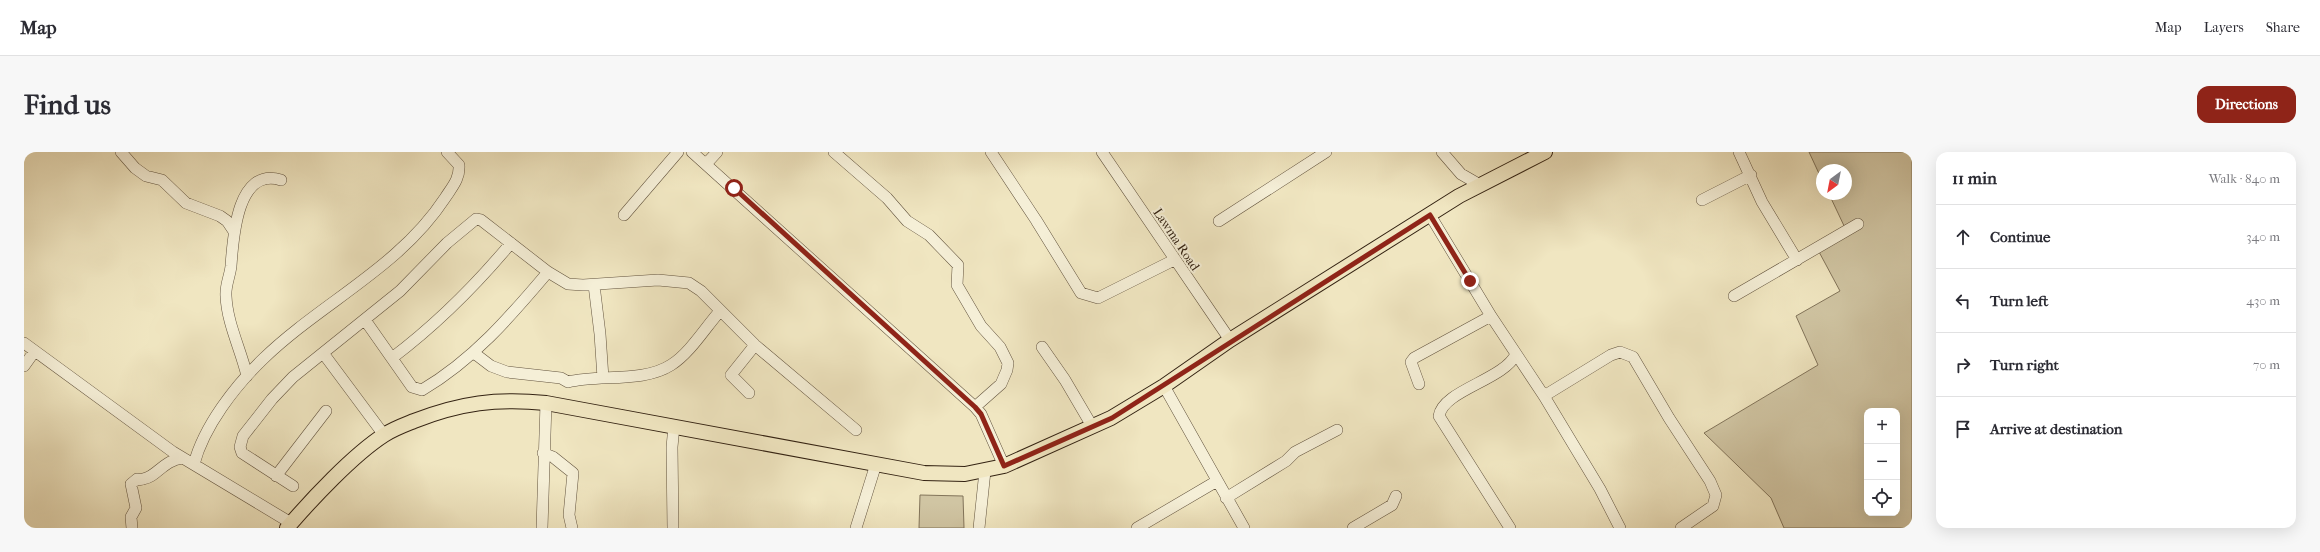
<!DOCTYPE html>
<meta charset="utf-8">
<style>
:root{--surface:#fff;--page:#f7f7f7;--text:#2b2b33;--muted:#7c7c81;--line:#e1e1e2;--accent:#8f2418}
body{margin:0;font-family:"IM FELL French Canon",serif;background:var(--page);color:var(--text)}
.controls{position:absolute;right:12px;bottom:12px;display:grid;overflow:hidden;border-radius:8px;box-shadow:0 4px 16px #0002}
.controls button{width:36px;height:36px;display:grid;place-items:center;padding:0;border:0;border-bottom:1px solid var(--line);background:var(--surface);color:var(--text);font:20px sans-serif}
.compass{position:absolute;left:1792px;top:12px;width:36px;height:36px;border-radius:50%;background:var(--surface);box-shadow:0 4px 16px #0002;rotate:212deg}
.stop{position:absolute;width:12px;height:12px;margin:-9px;border:3px solid #8f2418;border-radius:50%;background:#fff}
.stop.end{background:#8f2418;border-color:#fff;box-shadow:0 1px 4px #0008}
.list{margin:0;padding:0;list-style:none}
h2{display:flex;justify-content:space-between;align-items:center;height:52px;margin:0;padding:0 16px;font-size:17px}
h2 small{font-size:13px;font-weight:400;color:var(--muted)}
.list li{display:grid;grid-template-columns:26px 1fr auto;gap:12px;align-items:center;box-sizing:border-box;height:64px;padding:0 16px;border-top:1px solid var(--line)}
.list b{display:block;font-size:15px;white-space:nowrap}
.list em{font-size:13px;font-style:normal;color:var(--muted)}
.icon{flex:none;width:22px;height:22px;fill:none;stroke:currentColor;stroke-width:2;stroke-linecap:round;stroke-linejoin:round}
.map{position:relative;flex:none;width:1888px;height:376px;overflow:hidden;border-radius:12px}
header{display:flex;align-items:center;gap:24px;box-sizing:border-box;height:56px;padding:0 20px;background:var(--surface);border-bottom:1px solid var(--line)}
header strong{font-size:19px}
nav{display:flex;gap:22px;margin-inline-start:auto;font-size:14px}
.intro{display:flex;align-items:center;justify-content:space-between;box-sizing:border-box;height:96px;padding:0 24px}
h1{margin:0;font-size:28px}
.button{padding:10px 18px;border-radius:12px;background:var(--accent);color:#fff;font-size:14px;font-weight:700}
main{display:flex;gap:24px;padding:0 24px}
aside{flex:1;background:var(--surface);border-radius:12px;box-shadow:0 4px 16px #0002}
.map>svg:first-child{display:block}
</style>
<header>
<strong>Map</strong>
<nav><a>Map</a><a>Layers</a><a>Share</a></nav>
</header>
<div class="intro"><h1>Find us</h1><a class="button">Directions</a></div>
<main>
<div class="map">
<svg width="1888" height="376" viewBox="0 0 1888 376">
<rect width="100%" height="100%" fill="#f0e6c1"/>
<filter id="stains"><feTurbulence type="fractalNoise" baseFrequency=".005" numOctaves="4"/><feColorMatrix values="0 0 0 0 .2 0 0 0 0 .09 0 0 0 0 .02 0 0 0 .5 -.17"/></filter>
<radialGradient id="worn" r=".72"><stop offset=".6" stop-color="#630" stop-opacity="0"/><stop offset="1" stop-color="#630" stop-opacity=".3"/></radialGradient>
<path fill="#d0c5a3" stroke="#82745a" fill-rule="evenodd" d="M 1785,0 L 1888,0 L 1888,376 L 1760,376 L 1747,346 L 1680,281 L 1794,213 L 1772,164 L 1816,139 L 1794,98 L 1822,78 L 1805,42 L 1822,42 L 1822,18 L 1798,18 L 1798,28 ZM 1843,259 L 1873,259 L 1873,361 L 1843,361 Z
M 896,343 L 939,344 L 940,376 L 895,376 Z"/>
<g fill="none" stroke-linecap="round" stroke-linejoin="round">
<g stroke="#62533e" stroke-width="12">
<path id="minor" d="M 97,0 L 111,16 L 122,24 L 138,28 L 162,51 L 196,64 L 203,69 L 209,78
M 668,0 L 951,255 L 957,262 L 980,314
M 810,0 L 863,46 L 883,69 L 905,83 L 934,113 L 933,133 L 957,174 L 976,195 L 984,211 L 983,218 L 977,232 L 951,255
M 967,0 L 1012,68 L 1057,141 L 1074,146 L 1150,108
M 1078,0 L 1206,188
M 1418,0 L 1437,22 L 1456,33
M 1715,0 L 1738,50 L 1773,108
M 682,12 L 693,0
M 1678,48 L 1727,23
M 600,63 L 654,0
M 1406,63 L 1467,164 L 1520,244 L 1576,337 L 1596,376
M 1195,69 L 1302,0
M 570,133 L 576,182 L 579,226
M 1710,144 L 1834,72
M 341,168 L 388,235 L 398,238 C 449,208 486,165 524,120
M 0,191 L 149,300 L 267,371
M 1018,195 L 1041,228 L 1068,274
M 299,201 L 360,283
M 450,201 L 467,214 L 483,220 L 537,226 L 544,230 C 575,222 619,231 647,213 C 666,201 681,176 696,159
M 368,206 C 413,172 451,134 487,91
M 0,214 L 10,200
M 223,224 C 217,198 203,171 202,144 C 201,134 206,124 207,114 C 209,86 213,14 257,28
M 1395,232 L 1387,210 L 1390,206 L 1467,164
M 1140,234 L 1220,376
M 725,241 L 707,223 L 731,193
M 1520,244 L 1587,203 L 1596,200 L 1609,205 L 1645,266 L 1686,329 L 1692,343 L 1689,354 L 1657,376
M 519,301 L 529,305 L 549,321 L 545,363 L 548,376
M 170,312 C 180,274 211,234 239,207 C 298,150 375,116 421,46 C 428,35 436,27 435,13 L 423,0
M 252,324 L 302,259
M 269,334 L 218,301 L 216,295 L 219,284 L 248,247 L 269,225 L 376,139 L 423,91 L 452,67 L 457,68 L 524,120 L 544,132 L 559,133 L 634,128 L 665,131 L 677,139 L 731,193 L 832,278
M 1202,346 L 1262,309 L 1271,300 L 1313,278
M 108,376 L 107,365 L 112,356 L 107,332 L 113,327 C 115,327 117,328 119,327 C 133,325 139,308 159,306
M 518,376 L 522,251
M 649,376 L 648,295 L 650,274
M 832,376 L 852,312
M 955,376 L 961,319
M 1113,376 L 1193,329
M 1329,376 L 1368,353 L 1372,344
M 1486,376 L 1415,264 C 1419,238 1480,228 1492,202"/>
</g>
<g stroke="#332212" stroke-width="16">
<path id="major" d="M 263,376 C 287,348 329,303 360,283 C 369,277 380,273 390,269 C 436,251 473,246 522,251 L 900,321 L 941,322 L 980,314 L 1087,266 L 1140,234 L 1206,188 L 1435,44 L 1521,0"/>
</g>
<use href="#minor" stroke="#f5efd7" stroke-width="11"/>
<use href="#major" stroke="#f0e6c1" stroke-width="14"/>
</g>
<g fill="none" stroke-linecap="round" stroke-linejoin="round">
<path stroke="#8f2418" stroke-width="5" d="M 710,36 L 951,255 L 957,262 L 980,314 L 1088,266 L 1406,63 L 1446,129"/>
</g>
<g text-anchor="middle" stroke-width="4" stroke-linejoin="round" paint-order="stroke">
<g font-size="13" fill="#332212" stroke="#f5efd7">
<text transform="translate(1153 87) rotate(56)" y="5">Lawma Road</text>
</g>
</g>
<rect width="100%" height="100%" filter="url(#stains)"/>
<rect width="100%" height="100%" fill="url(#worn)"/>
</svg>
<div class="controls">
<button>+</button>
<button>−</button>
<button><svg class="icon" aria-label="locate" viewBox="0 0 24 24"><circle cx="12" cy="12" r="6"/><path d="M12 2v4M12 18v4M2 12h4M18 12h4"/></svg></button>
</div>
<svg class="compass" viewBox="-18 -18 36 36"><path d="M0-13l5 13h-10z" fill="#e53935"/><path d="M0 13l5-13h-10z" fill="#7c7c81"/></svg>
<div class="stop" style="left:710px;top:36px"></div>
<div class="stop end" style="left:1446px;top:129px"></div>
</div>
<aside>
<h2>11 min<small>Walk · 840 m</small></h2>
<ul class="list">
<li><svg class="icon" aria-label="ahead" viewBox="0 0 24 24"><path d="M12 20V5M6 11l6-6 6 6"/></svg><div><b>Continue</b></div><em>340 m</em></li>
<li><svg class="icon" aria-label="left" viewBox="0 0 24 24"><path d="M17 20v-9H6M10 6l-5 5 5 5"/></svg><div><b>Turn left</b></div><em>430 m</em></li>
<li><svg class="icon" aria-label="right" viewBox="0 0 24 24"><path d="M7 20v-9h11M14 6l5 5-5 5"/></svg><div><b>Turn right</b></div><em>70 m</em></li>
<li><svg class="icon" aria-label="arrive" viewBox="0 0 24 24"><path d="M6 21V4h12l-3 4 3 4H6"/></svg><div><b>Arrive at destination</b></div></li>
</ul>
</aside>
</main>
